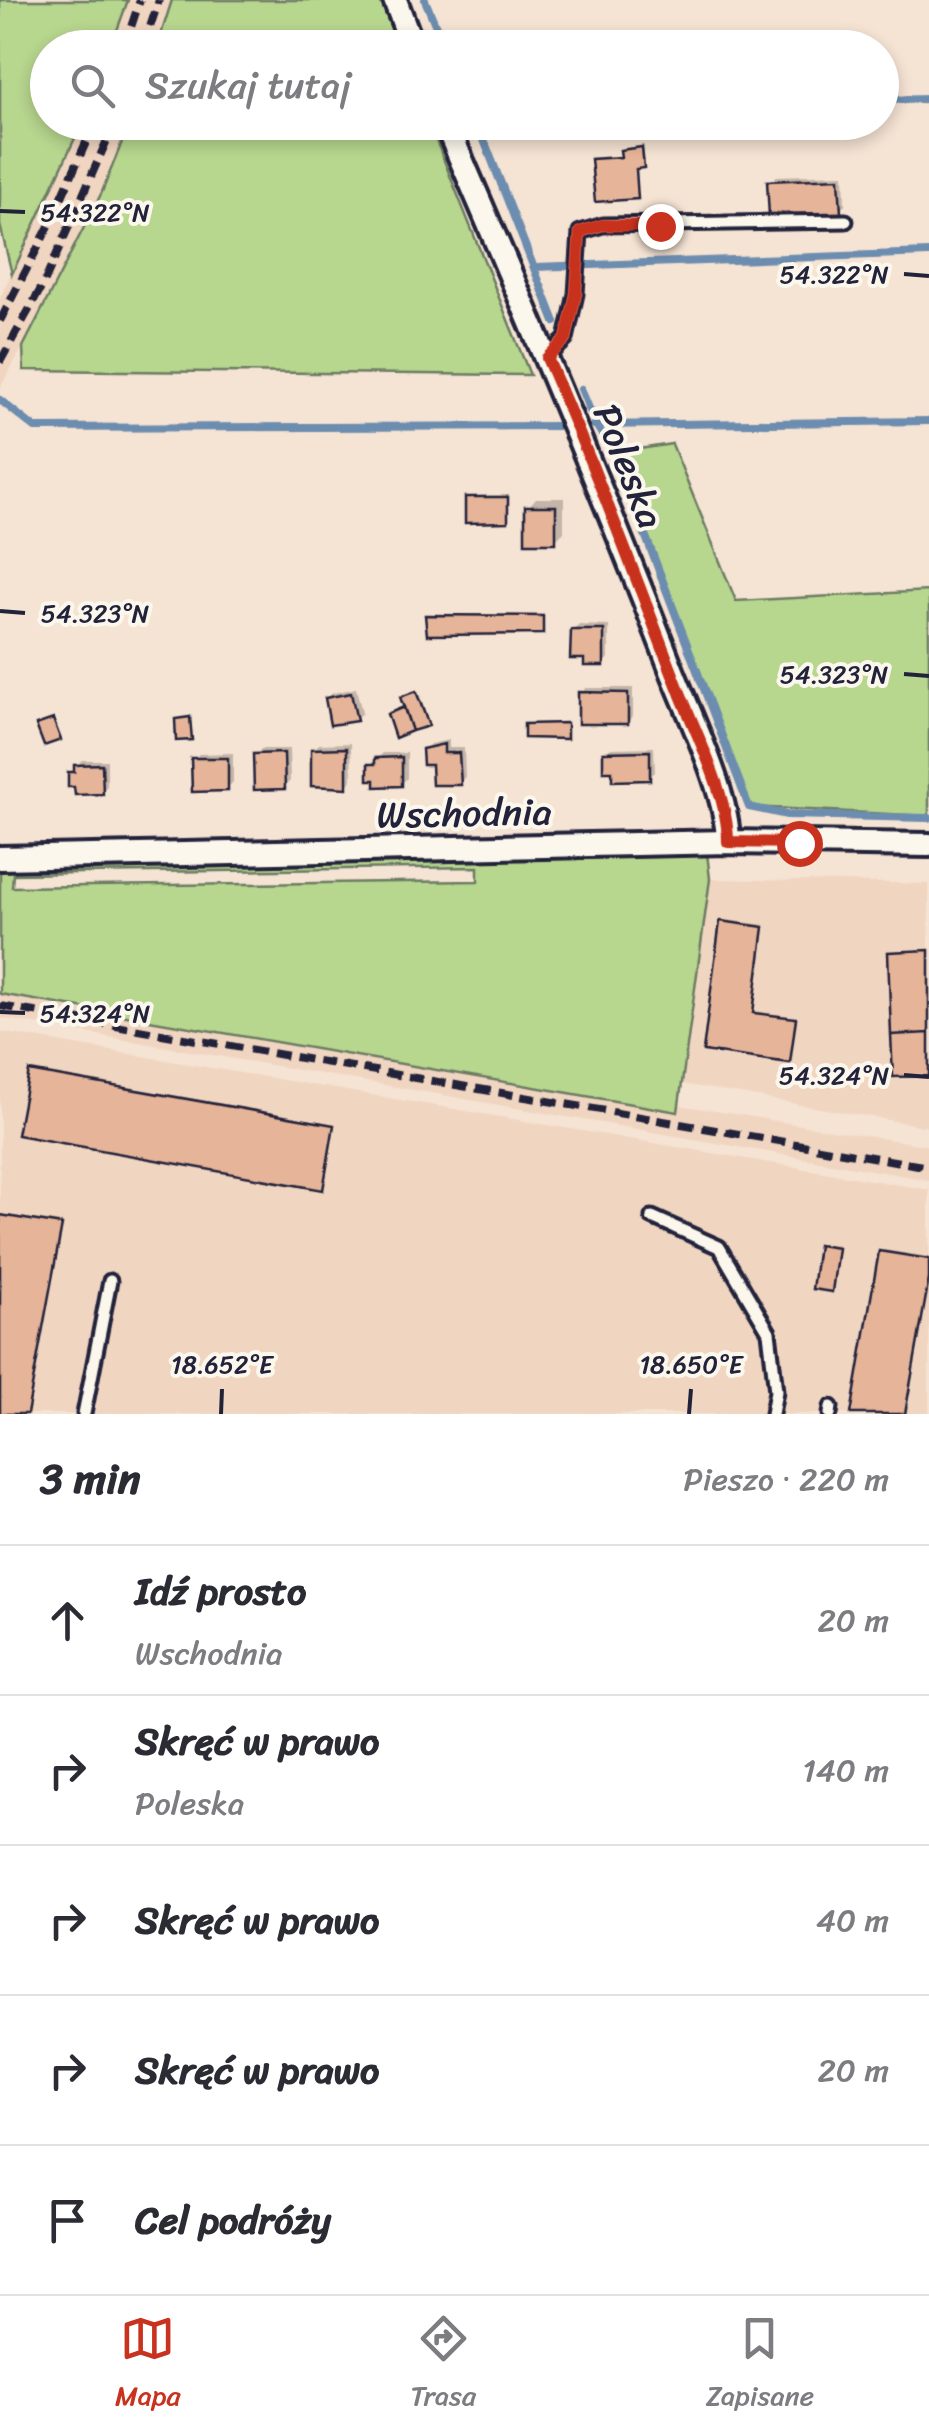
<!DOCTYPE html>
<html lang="pl">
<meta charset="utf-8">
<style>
:root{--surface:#fff;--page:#f2f2f3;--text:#2b2b33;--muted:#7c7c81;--line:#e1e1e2;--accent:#c8321e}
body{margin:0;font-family:Sriracha,sans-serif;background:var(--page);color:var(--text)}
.stop{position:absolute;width:30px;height:30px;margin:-22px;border:8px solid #c8321e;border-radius:50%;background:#fff}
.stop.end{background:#c8321e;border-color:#fff;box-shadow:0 2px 10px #0008}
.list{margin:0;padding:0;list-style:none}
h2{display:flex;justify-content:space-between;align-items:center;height:130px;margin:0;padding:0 40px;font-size:42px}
h2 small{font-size:32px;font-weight:400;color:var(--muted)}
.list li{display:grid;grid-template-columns:65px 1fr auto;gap:30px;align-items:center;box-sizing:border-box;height:150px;padding:0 40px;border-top:2px solid var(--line)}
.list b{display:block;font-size:38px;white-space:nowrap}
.list p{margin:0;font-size:32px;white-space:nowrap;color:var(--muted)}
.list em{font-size:32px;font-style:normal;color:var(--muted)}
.icon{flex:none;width:55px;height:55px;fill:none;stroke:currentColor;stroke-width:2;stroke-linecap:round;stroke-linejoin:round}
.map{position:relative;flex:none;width:929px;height:1414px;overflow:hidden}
.search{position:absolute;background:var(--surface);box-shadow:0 5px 15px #0003;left:30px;right:30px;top:30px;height:110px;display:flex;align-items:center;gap:25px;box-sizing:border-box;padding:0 35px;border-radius:55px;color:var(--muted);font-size:38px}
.sheet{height:880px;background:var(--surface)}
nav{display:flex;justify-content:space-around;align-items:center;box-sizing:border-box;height:140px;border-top:2px solid var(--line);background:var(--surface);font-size:28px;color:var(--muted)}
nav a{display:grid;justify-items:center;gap:5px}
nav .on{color:var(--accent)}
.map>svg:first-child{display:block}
</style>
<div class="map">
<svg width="929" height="1414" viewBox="0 0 929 1414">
<rect width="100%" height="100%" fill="#f5e3d3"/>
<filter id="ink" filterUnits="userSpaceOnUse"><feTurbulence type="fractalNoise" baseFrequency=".01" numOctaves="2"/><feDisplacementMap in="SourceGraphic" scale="20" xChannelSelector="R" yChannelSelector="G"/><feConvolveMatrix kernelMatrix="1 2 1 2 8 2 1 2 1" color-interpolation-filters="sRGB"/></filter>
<g filter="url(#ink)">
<path fill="#f0d5c1" d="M 128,0 L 172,0 L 157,47 L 111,48 Z
M 82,123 L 130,123 L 102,192 L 55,289 L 0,388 L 0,298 Z
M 710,879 L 929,884 L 929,1127 L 683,1084 Z
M 0,994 L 929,1146 L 929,1180 L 0,1018 Z
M 0,1032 L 929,1190 L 929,1414 L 0,1414 Z"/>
<path fill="#b7d68e" stroke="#6c7c64" stroke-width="2.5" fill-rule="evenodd" d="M 0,0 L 128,0 L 111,47 L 48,48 L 48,122 L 82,123 L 12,274 L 0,225 Z
M 172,0 L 380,0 L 399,47 L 157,47 Z
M 130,122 L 429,123 L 530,375 L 24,370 L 23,347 L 102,192 Z
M 672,444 L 736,601 L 929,591 L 929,816 L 749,807 L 614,453 Z
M 707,853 L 710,879 L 678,1112 L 0,994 L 0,867 ZM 478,867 L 478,881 L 12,887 L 13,874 Z"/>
<path fill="#0003" d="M 643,147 L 645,164 L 637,166 L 637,196 L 594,160 L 623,156 L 625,148 Z
M 844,174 L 845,205 L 839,211 L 770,182 L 776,176 Z
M 509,495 L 507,519 L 467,499 L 469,496 Z
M 536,498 L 564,498 L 564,532 L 555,541 L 528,507 Z
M 429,614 L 544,615 L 544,629 L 427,616 Z
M 579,625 L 609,626 L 609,658 L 603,664 L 573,631 Z
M 356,688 L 362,713 L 356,718 L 327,698 L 333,693 Z
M 586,688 L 633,688 L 633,716 L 627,722 L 581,694 Z
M 418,691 L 429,721 L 427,723 L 389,714 L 406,707 L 405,696 Z
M 449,740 L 449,748 L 464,748 L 465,777 L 460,782 L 425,750 L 430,744 Z
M 351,743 L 352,780 L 346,786 L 313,750 L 319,744 Z
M 654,747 L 655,772 L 649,778 L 614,768 L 605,753 L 611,748 Z
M 261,749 L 289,749 L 290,781 L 284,787 L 256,755 Z
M 233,753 L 233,782 L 227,788 L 194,759 L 199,754 Z
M 383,753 L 407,753 L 407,778 L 401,784 L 377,777 L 371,765 Z
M 82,760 L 107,760 L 107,786 L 102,791 L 70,774 Z
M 725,920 L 765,925 L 754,1011 L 797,1017 L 789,1060 L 706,1049 Z
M 33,1070 L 335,1124 L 324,1185 L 31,1072 Z
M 0,1214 L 62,1223 L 28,1414 L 0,1414 Z
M 822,1244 L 839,1246 L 831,1289 L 820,1246 Z
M 884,1250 L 929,1257 L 929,1282 L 906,1414 L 854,1414 Z"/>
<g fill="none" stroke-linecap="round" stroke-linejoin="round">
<path stroke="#6c8daf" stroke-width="8" d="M 425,0 L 445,48
M 882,100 L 929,99
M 477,122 L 555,322
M 535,267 L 929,253
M 581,389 L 596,425 L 614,453 L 749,807 L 787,815 L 929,818
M 0,400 L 35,428 L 565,426
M 594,425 L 929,421"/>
</g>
<path fill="#e6b498" stroke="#22223b" stroke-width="2.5" d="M 642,147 L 644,168 L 636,169 L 638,199 L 595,202 L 591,159 L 621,157 L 620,150 Z
M 839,178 L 841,213 L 769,216 L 767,181 Z
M 465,497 L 508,497 L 508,522 L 465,523 Z
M 525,506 L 556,506 L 556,543 L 525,543 Z
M 425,615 L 543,616 L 543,634 L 427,635 Z
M 571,630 L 604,630 L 604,666 L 584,666 L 584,659 L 570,659 Z
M 416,691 L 429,726 L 412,731 L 400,697 Z
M 578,692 L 628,693 L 628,724 L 578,724 Z
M 351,693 L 357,721 L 330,725 L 325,698 Z
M 404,707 L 412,731 L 395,738 L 387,714 Z
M 190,717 L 192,740 L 176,741 L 175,719 Z
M 53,719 L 61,740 L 44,746 L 36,725 Z
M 567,723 L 567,739 L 524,738 L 524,724 Z
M 444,744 L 444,753 L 459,753 L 461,785 L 432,785 L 431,765 L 423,765 L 422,749 Z
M 347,748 L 347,788 L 311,786 L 311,749 Z
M 650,751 L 650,780 L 612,781 L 612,771 L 603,771 L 603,752 Z
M 284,753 L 285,789 L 254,790 L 253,754 Z
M 402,757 L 402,786 L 375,787 L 375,780 L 368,780 L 368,764 L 375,764 L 375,758 Z
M 191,758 L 228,758 L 228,791 L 192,792 Z
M 102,764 L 103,794 L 75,795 L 74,787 L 68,787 L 68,772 L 74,772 L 74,765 Z
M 720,921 L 764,927 L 753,1013 L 796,1018 L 790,1063 L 703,1051 Z
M 929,950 L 929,1033 L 891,1035 L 888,952 Z
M 929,1033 L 929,1076 L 893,1077 L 891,1035 Z
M 29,1071 L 334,1125 L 323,1190 L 17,1135 Z
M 0,1215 L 62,1225 L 27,1414 L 0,1414 Z
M 818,1245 L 838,1248 L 832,1292 L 812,1289 Z
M 879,1251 L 929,1259 L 929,1279 L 905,1414 L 851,1414 Z"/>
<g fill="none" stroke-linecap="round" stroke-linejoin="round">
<g stroke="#22223b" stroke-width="19">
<path id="lane" d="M 547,357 L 566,339 L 576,294 L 580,232 L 603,225 L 846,221
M 652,1217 L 719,1247 L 769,1332 L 776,1391 L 772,1414
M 84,1414 L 110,1281
M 830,1414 L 831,1407"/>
</g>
<g stroke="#22223b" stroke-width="30">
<path id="street" d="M 395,0 L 413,48
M 445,122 C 523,302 599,481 669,663 C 687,711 728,792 728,842
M 0,858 L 728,842 L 929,845"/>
</g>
<use href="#lane" stroke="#fbf7ec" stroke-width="11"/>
<use href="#street" stroke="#fbf7ec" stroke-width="22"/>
<path stroke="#22223b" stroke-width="8" stroke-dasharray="15 8" stroke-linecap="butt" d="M 124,48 L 140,0
M 143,48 L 159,0
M 0,321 L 49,226 L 95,122
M 0,362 L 44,283 L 115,122
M 0,1006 L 929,1167"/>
</g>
</g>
<g fill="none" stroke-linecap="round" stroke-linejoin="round" filter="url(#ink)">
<path stroke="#c8321e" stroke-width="12" d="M 660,226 L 602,225 L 580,232 L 576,294 L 566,339 L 547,358 C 595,467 636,579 679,690 C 696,734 728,795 728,842 L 799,843"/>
</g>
<path fill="none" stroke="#22223b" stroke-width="4" d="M 0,211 L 25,212M 904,274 L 929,276M 0,611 L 25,613M 904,674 L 929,676M 0,1012 L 25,1013M 904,1075 L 929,1077M 221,1414 L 222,1389M 689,1414 L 691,1389"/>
<g text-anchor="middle" stroke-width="8" stroke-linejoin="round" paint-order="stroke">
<g font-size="38" fill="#22223b" stroke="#fbf7ec">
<text transform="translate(629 466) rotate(68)" y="13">Poleska</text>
<text transform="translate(464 813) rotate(-1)" y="13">Wschodnia</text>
</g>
</g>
<g font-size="25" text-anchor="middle" fill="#22223b" stroke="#fbf7ec" stroke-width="8" stroke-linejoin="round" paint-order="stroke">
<text x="95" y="221">54.322°N</text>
<text x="834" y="283">54.322°N</text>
<text x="95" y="622">54.323°N</text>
<text x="834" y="683">54.323°N</text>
<text x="95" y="1022">54.324°N</text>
<text x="834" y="1084">54.324°N</text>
<text x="222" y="1373">18.652°E</text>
<text x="691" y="1373">18.650°E</text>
</g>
</svg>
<div class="stop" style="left:799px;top:843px"></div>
<div class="stop end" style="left:660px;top:226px"></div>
<div class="search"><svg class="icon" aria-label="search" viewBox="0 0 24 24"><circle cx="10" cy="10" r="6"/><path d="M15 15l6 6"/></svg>Szukaj tutaj</div>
</div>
<section class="sheet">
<h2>3 min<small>Pieszo · 220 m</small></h2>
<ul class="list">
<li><svg class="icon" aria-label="ahead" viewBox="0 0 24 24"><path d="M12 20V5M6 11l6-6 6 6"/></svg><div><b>Idź prosto</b><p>Wschodnia</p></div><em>20 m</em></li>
<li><svg class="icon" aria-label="right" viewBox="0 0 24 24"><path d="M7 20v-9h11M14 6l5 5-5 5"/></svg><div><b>Skręć w prawo</b><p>Poleska</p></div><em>140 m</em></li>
<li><svg class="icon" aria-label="right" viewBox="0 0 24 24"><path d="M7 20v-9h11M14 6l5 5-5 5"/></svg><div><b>Skręć w prawo</b></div><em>40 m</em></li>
<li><svg class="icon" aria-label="right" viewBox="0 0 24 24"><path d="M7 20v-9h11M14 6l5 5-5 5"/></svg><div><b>Skręć w prawo</b></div><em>20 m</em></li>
<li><svg class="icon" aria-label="arrive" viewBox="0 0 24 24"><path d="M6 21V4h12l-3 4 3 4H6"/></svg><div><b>Cel podróży</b></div></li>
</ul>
</section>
<nav>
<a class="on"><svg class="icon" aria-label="map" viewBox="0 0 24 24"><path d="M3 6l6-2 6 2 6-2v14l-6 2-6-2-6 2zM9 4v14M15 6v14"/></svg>Mapa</a>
<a><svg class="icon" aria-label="directions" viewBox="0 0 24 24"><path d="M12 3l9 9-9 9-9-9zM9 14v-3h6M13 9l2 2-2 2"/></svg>Trasa</a>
<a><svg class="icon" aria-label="saved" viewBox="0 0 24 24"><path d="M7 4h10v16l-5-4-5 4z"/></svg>Zapisane</a>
</nav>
